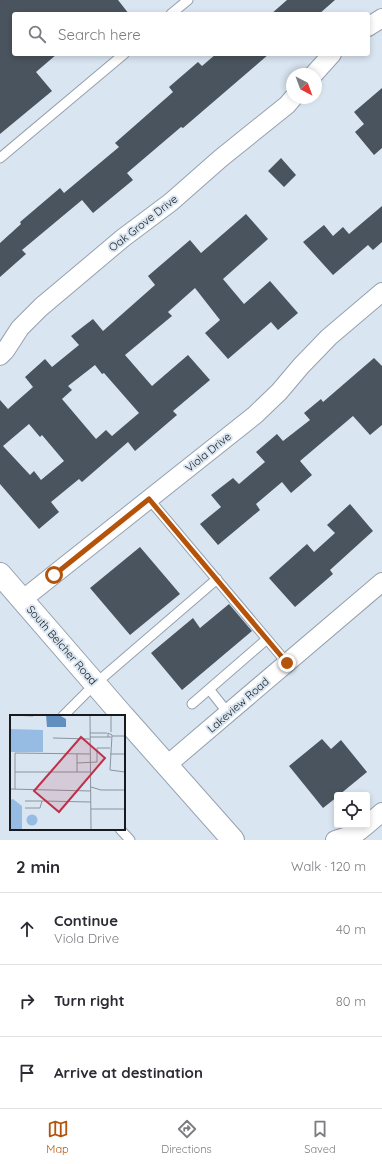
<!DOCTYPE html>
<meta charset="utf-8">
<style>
:root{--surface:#fff;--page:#f2f2f3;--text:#2b2b33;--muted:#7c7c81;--line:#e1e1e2;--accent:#b45309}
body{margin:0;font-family:Quicksand,sans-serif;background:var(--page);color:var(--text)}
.controls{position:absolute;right:12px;bottom:12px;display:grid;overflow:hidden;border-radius:4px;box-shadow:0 2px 6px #0003}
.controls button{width:36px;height:36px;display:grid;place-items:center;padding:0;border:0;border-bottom:1px solid var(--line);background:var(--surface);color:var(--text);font:20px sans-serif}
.compass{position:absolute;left:286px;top:68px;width:36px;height:36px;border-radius:50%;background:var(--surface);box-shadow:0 2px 6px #0003;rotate:139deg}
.stop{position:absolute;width:12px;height:12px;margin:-9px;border:3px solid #b45309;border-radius:50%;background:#fff}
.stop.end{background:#b45309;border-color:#fff;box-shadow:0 1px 4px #0008}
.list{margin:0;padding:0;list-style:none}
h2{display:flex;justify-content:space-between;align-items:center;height:52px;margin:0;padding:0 16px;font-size:17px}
h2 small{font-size:13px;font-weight:400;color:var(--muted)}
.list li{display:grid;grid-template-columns:26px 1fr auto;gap:12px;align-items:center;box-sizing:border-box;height:72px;padding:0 16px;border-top:1px solid var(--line)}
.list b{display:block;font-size:15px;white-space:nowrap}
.list p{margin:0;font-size:13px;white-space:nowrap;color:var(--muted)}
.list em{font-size:13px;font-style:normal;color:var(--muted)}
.icon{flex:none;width:22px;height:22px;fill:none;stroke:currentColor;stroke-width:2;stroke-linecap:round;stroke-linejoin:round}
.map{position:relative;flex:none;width:382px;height:840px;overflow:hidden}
.search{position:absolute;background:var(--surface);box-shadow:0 2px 6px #0003;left:12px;right:12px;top:12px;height:44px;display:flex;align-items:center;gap:10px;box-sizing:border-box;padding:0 14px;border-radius:4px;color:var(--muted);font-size:15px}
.sheet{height:268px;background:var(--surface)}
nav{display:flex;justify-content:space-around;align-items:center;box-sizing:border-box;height:56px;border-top:1px solid var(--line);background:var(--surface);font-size:11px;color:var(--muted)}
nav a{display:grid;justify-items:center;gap:2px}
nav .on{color:var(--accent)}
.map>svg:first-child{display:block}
</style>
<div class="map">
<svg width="382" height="840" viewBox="0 0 382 840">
<rect width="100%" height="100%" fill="#d9e5f1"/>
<path fill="#4a545e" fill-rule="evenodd" d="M 0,0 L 118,0 L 129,14 L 14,14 L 14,54 L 57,54 L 36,72 L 52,91 L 0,134 Z
M 287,0 L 335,0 L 319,14 L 271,14 Z
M 216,54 L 269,54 L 183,128 L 181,127 L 127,173 L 133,180 L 93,213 L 82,200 L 22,250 L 26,254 L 0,277 L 0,243 L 21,224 L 20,222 L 60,188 L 64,193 L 119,147 L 115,143 L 173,92 L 169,87 L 198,62 L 202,66 Z
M 382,88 L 382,148 L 374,155 L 355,132 L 364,124 L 354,112 Z
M 281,158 L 296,175 L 284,187 L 268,171 Z
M 382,206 L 382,242 L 373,250 L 368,245 L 333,275 L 303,242 L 324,225 L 333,236 L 343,227 L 349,234 Z
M 246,214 L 268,239 L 223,279 L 244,304 L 270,281 L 298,313 L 278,330 L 271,322 L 228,359 L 205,333 L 220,320 L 195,288 L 168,312 L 172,316 L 125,355 L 152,386 L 188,355 L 210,380 L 173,411 L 177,415 L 135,451 L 128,442 L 82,482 L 79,479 L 51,502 L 59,512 L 39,529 L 0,484 L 0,400 L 8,409 L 33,387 L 25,377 L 45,359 L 52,367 L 79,345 L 71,336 L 93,319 L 103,331 L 155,285 L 148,276 L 190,240 L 201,253 ZM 95,365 L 102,374 L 104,373 L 139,413 L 112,436 L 106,430 L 96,439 L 62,399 L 72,390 L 68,386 ZM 29,424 L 40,437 L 42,435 L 64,461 L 41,480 L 34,471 L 30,475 L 3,446 Z
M 374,358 L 382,366 L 382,425 L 370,435 L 353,416 L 300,461 L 312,475 L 291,493 L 282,482 L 256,504 L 260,510 L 218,545 L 200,524 L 221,507 L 211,495 L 233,478 L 239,484 L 265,462 L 256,452 L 277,434 L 283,441 L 310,420 L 304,413 L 321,399 L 323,402 Z
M 350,504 L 373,531 L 330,570 L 333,574 L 295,607 L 269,578 L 307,544 L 314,552 L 335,533 L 327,525 Z
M 140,547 L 180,594 L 130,635 L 90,588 Z
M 229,604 L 252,631 L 182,690 L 151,653 L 193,618 L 200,628 Z
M 322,739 L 331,749 L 341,740 L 367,772 L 339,795 L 337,795 L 337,797 L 323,808 L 289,766 Z"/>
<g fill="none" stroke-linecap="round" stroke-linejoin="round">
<g stroke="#96a1ad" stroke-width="11">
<path id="service" d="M 171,14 L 188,0
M 0,158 L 124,54
M 149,499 L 287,663
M 209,689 L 228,713
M 192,704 L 267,639
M 63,716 L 95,684 L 217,579
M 120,829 L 130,840"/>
</g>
<g stroke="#96a1ad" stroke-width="20">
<path id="minor" d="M 368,27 L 382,18
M 314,74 L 332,54
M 0,356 L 5,351 L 20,328 L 41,307 L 123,238 L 171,202 L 221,158 L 287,105 L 293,98
M 22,600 L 255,415 L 279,392 L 301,366 L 329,337 L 382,292
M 167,765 L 382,582
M 367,825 L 382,812
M 335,840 L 357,833 L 367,825"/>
</g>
<g stroke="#96a1ad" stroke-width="24">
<path id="secondary" d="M 0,574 L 123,716
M 124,717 L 233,840"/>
</g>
<use href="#service" stroke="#fff" stroke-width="9"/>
<use href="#minor" stroke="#fff" stroke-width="18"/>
<use href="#secondary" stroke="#fff" stroke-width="22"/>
</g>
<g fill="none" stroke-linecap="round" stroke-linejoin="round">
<path stroke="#b45309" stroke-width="5" d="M 54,575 L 149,499 L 287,663"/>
</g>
<g text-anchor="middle" stroke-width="4" stroke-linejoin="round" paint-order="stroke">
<g font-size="11" fill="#171b1f" stroke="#d9e5f1">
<text transform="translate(143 223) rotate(-38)" y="4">Oak Grove Drive</text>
<text transform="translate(208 452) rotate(-39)" y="4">Viola Drive</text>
<text transform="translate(62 645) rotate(49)" y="4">South Belcher Road</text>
<text transform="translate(238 705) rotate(-41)" y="4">Lakeview Road</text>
</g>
</g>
<g transform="translate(10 715)">
<rect width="115" height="115" fill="#d9e5f1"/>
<path d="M 0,14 L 33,15 L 33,37 L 0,37 ZM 3,84 L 12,91 L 12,115 L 0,115 L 0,85 ZM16.5 105a5.5 5.5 0 1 1 11 0a5.5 5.5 0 1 1-11 0Z" fill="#96bce3"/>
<path d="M 36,0 L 49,0 L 56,4 L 56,12 L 37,12 Z" fill="#6290be"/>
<path fill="none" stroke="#8b949d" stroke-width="1" d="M 3,0 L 23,1M 80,0 L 81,115M 101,17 L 101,0M 80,18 L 97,18M 102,21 L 115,21M 80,22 L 98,22M 101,22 L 98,22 L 98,18 L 102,20 L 100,55 L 115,57M 43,23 L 80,24M 100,39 L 115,39M 67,48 L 87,47 L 87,33 L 100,33M 5,57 L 81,57M 67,57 L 67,39M 81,72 L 91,75 L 115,75M 0,74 L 81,76M 5,74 L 5,38 L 80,39M 15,86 L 32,86M 15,93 L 30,93 L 32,86 L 81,87M 81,94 L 115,94"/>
<path fill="#c03049" fill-opacity="0.15" stroke="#c03049" stroke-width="2" d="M 71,22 L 95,43 L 49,97 L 24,76 Z"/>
<rect width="115" height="115" fill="none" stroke="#171b1f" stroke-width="2"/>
</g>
</svg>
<div class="controls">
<button><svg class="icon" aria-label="locate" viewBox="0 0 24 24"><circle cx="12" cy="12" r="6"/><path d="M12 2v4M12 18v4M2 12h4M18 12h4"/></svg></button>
</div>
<svg class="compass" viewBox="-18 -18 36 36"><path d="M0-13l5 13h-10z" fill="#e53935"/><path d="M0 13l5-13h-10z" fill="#7c7c81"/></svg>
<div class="stop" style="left:54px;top:575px"></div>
<div class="stop end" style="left:287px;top:663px"></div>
<div class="search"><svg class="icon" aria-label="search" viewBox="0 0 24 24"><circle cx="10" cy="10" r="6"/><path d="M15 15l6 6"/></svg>Search here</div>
</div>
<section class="sheet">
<h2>2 min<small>Walk · 120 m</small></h2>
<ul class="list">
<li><svg class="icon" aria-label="ahead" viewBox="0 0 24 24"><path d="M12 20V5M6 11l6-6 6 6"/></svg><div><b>Continue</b><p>Viola Drive</p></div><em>40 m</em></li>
<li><svg class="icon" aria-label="right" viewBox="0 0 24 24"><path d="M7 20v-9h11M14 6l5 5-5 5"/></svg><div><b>Turn right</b></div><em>80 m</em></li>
<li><svg class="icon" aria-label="arrive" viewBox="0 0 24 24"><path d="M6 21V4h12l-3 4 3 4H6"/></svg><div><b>Arrive at destination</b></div></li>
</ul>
</section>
<nav>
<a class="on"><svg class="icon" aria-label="map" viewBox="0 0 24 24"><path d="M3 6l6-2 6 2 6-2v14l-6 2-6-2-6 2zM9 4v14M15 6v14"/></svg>Map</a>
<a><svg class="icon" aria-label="directions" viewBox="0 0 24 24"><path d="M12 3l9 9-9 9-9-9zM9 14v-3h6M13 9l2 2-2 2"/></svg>Directions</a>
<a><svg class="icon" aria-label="saved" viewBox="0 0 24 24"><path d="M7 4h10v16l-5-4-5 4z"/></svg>Saved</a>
</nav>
